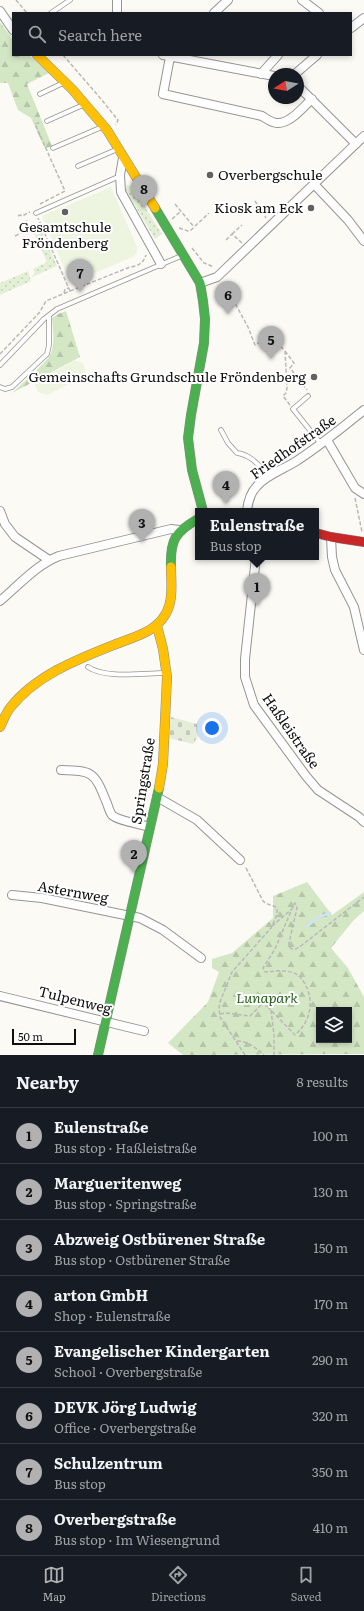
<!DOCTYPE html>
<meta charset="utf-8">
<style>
:root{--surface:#171b24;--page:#242831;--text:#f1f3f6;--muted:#9ea1a6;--line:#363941;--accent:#b1b1b2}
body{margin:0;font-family:Literata,serif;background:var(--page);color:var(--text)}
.controls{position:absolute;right:12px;bottom:12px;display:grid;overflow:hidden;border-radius:0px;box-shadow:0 2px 6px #0003}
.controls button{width:36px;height:36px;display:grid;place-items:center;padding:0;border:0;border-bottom:1px solid var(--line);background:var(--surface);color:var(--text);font:20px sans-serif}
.compass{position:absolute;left:268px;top:68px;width:36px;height:36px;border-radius:50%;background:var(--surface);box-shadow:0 2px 6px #0003;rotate:259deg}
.scale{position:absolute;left:12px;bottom:10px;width:64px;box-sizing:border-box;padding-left:4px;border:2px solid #0f0f0f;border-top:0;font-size:11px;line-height:14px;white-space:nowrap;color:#0f0f0f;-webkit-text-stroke:3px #fff;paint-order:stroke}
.you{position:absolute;left:212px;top:728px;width:14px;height:14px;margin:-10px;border:3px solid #fff;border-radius:50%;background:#1a73e8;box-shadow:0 0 0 6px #1a73e833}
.badge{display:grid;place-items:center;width:26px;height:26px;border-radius:50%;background:var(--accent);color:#111;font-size:13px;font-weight:700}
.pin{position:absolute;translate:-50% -33px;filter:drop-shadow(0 1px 2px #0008)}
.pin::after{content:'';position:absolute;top:21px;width:14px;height:12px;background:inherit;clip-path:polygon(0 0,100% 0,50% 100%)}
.popup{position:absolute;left:195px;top:508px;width:124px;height:52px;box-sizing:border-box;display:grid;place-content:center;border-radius:0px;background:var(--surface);filter:drop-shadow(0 1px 3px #0005);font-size:13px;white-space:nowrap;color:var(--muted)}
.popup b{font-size:15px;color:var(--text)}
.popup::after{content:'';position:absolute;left:50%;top:100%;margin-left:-8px;border:8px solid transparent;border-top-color:var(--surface)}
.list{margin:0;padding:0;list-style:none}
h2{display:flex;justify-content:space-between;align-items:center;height:52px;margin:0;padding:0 16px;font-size:17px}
h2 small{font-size:13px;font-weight:400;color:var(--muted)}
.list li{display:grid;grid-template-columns:26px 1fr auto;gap:12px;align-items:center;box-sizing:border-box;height:56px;padding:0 16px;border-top:1px solid var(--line)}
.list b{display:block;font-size:15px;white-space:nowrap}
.list p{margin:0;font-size:13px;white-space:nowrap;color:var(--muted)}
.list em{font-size:13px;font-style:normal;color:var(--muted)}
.icon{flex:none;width:22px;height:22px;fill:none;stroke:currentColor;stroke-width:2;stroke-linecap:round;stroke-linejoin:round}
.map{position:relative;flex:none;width:364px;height:1055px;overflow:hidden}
.search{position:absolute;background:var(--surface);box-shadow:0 2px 6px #0003;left:12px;right:12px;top:12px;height:44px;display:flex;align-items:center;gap:10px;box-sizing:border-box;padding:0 14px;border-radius:0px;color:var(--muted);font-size:15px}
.sheet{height:500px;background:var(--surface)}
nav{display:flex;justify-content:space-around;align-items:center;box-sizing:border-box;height:56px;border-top:1px solid var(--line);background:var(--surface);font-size:11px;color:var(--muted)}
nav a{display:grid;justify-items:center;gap:2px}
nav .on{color:var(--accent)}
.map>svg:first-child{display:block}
</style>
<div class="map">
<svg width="364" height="1055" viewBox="0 0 364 1055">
<defs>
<pattern id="grass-dots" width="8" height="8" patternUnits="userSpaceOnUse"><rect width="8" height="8" fill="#e4f0d6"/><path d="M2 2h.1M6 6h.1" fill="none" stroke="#c2cdb6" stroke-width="1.8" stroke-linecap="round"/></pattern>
<pattern id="forest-firs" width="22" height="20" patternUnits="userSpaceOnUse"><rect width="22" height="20" fill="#d4e7c5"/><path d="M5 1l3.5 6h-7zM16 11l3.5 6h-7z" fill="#b5c5a8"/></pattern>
<pattern id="cemetery-stones" width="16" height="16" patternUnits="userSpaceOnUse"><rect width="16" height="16" fill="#e6ecda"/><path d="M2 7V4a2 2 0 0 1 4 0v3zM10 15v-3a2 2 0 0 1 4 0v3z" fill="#c4c9ba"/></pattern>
</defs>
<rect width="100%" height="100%" fill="#fbfaf5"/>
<path fill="url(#grass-dots)" d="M 126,185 L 132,187 L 162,234 L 155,239 L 125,189 Z
M 40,228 L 57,266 L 32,277 L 32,276 L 35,274 L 33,269 L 47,262 L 33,231 Z
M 28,271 L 31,281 L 0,295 L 0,283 Z"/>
<path fill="url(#forest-firs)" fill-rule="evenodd" d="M 0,22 L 13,40 L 13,55 L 29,55 L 49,73 L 27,84 L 52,146 L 45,149 L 31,118 L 18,110 L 8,83 L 0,83 Z
M 66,311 L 80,357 L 12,393 C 21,384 46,364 51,353 C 55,343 53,329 52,318 L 58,314 Z
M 307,882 L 332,915 L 364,892 L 364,911 L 353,921 L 331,948 L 348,968 L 364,997 L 364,1054 L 183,1055 L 168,1043 L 208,1002 L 219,972 L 212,968 L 212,959 L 232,953 L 273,918 L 273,896 ZM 319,1010 L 349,1010 L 349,1040 L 319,1040 Z"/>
<path fill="url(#cemetery-stones)" d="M 171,717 L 197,724 L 198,736 L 193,744 L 169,738 Z"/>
<path fill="#edf4e0" d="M 111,187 L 137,247 L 137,252 L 134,256 L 95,273 L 93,270 L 69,279 L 42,216 Z
M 74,361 L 81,362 L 84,365 L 85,372 L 82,377 L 47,395 L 38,392 L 35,384 L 38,380 Z"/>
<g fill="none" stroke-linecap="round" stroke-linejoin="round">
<path stroke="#cde4f4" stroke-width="2.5" d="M 306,927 L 319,917 L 330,913"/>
<g stroke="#959593" stroke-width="5.5">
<path id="lane" d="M 51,13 L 70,0
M 40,94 L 63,83
M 47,121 L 83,105
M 53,148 L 102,127
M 78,166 L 118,149
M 36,213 L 120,176
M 0,365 L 44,319 L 57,309 L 181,256
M 0,387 L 5,389 L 12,387 L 47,354 L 49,345 L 49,315
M 308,396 L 293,409 L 321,444
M 221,430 L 228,443 L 237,453 C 252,455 259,466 269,476
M 88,667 C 106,679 143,673 164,673"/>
</g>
<g stroke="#959593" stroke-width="10">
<path id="street" d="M 302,0 L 319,13
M 0,11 L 13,30
M 117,13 L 117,0
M 214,13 L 228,0
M 351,28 L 364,18
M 163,55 L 274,76
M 170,57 L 163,94 L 262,116 C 267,119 272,123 277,123 C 290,124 303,107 312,99
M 261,74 L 278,55
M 295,74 L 317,55
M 298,86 L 356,144
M 123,158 L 120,175 L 121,192 L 161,264
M 314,184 L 348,220 L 364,241
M 200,283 L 217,277 L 364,136
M 327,440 L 355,488 L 364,494
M 0,511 L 5,524 L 15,537 L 49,560
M 247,511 C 248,501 250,493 257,486 C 267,474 285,469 298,460 C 321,445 343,427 364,410
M 331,537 L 332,557 L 335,570 L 354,607 L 364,650
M 256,557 L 245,659 L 245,677 L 254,705 L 306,776 L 318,790 L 359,817 L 364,822
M 0,601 C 19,585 36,565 59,556 L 171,529 L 179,530
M 61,770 C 92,771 94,771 106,801 C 108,805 109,811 112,815 C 118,821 141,824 150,827
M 157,797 L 197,820 L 240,860
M 12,895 L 42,898 L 140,918 L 163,930 L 201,958
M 0,996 L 144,1031"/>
</g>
<g stroke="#8c8b89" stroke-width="10">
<path id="fast" d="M 155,208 L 200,283 L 203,301 L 205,319 L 204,343 L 191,415 L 188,438 L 192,470 L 203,511
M 171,567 C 170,540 175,532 198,519
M 98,1055 L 159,788"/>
</g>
<g stroke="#8c8b89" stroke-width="10">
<path id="slow" d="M 37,55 L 72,89 L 107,130 L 155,208
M 157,626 L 163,649 L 167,677 L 163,764 L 159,788
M 0,727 C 3,721 6,713 10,708 C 36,675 78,659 116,644 C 134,637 155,632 165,615 C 174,601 171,582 171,567"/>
</g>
<g stroke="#8c8b89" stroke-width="10">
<path id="jam" d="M 316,533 L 331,537 L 364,542"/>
</g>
<path stroke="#b9b9b8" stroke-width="1.5" stroke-dasharray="4 2" stroke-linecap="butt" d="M 16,0 L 27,13
M 63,55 L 101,99 L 118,120 L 116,125
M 255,201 L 266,218
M 40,204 L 65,191 L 35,124 L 41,122
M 175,204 L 194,227
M 18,216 L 20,215 L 22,216 L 30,212
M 172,219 L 181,211
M 179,228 L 188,231 L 191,230 L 209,213
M 232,234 L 242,225
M 15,236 C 21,234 24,229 30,227 L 27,221 L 24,223 L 28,231 L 41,225
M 226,240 L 232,234 L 242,243
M 192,248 L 204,263 L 214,267
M 224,283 L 248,327 L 255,345 L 271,336 L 285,351 L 287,388 L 286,393 L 283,396 L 290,405
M 70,291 L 130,267 C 138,266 143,264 146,255
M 64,293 L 65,289 L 69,288
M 285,351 L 294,363 L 290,368 L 307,390
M 0,354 L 39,313 L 46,301 L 70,291 L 38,218
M 355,498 L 362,532
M 272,926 L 292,909
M 271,1010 L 274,1035 L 274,1055
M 220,1014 L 226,1013 L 250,1016 L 262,1004 L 265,1004 L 295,1035 C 309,1023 314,1005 307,988 C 305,984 302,978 298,975 C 289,969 275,971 265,972 L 263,968 L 275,949 L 294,904 L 295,903 L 297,908 L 289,943 L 289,947 L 292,949 L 296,949 L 302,945 L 364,897
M 237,1041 C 248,1041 256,1048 264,1055
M 245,1055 L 220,1017 L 219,1008 L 220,1002 L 232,972 L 271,928 L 277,915 L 277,908 C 273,905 267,905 263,901 L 245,866"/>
<use href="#lane" stroke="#fefefe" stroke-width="4"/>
<use href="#street" stroke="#fefefe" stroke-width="8"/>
<use href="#fast" stroke="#4caf50" stroke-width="9"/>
<use href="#slow" stroke="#ffc107" stroke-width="9"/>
<use href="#jam" stroke="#c62828" stroke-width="9"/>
</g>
<g fill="#626160" stroke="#fff" stroke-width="1.5">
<circle cx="210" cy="175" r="4"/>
<circle cx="311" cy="208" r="4"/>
<circle cx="65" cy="212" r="4"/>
<circle cx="314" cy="377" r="4"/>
</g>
<g text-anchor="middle" stroke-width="4" stroke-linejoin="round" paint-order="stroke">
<g font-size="14" fill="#0f0f0f" stroke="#fff" text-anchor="end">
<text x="218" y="180" text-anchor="start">Overbergschule</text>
<text x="303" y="213">Kiosk am Eck</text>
<text x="65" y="232" text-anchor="middle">Gesamtschule<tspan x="65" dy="16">Fröndenberg</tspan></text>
<text x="306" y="382">Gemeinschafts Grundschule Fröndenberg</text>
</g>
<g font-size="14" fill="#0f0f0f" stroke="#fff">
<text transform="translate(293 447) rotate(-35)" y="5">Friedhofstraße</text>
<text transform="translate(291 731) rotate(55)" y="5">Haßleistraße</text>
<text transform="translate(143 781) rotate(-81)" y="5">Springstraße</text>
<text transform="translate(73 892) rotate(10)" y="5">Asternweg</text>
<text transform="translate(75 1000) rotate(14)" y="5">Tulpenweg</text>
</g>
<g font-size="14" font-style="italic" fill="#2d6422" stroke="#fff">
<text x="267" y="1003">Lunapark</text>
</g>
</g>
</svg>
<div class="controls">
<button><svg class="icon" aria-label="layers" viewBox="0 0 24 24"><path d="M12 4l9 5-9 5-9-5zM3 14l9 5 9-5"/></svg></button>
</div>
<svg class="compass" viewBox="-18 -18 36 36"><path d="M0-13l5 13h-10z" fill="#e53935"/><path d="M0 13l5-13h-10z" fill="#9ea1a6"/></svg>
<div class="scale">50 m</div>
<div class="you"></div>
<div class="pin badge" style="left:257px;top:606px">1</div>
<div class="popup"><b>Eulenstraße</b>Bus stop</div>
<div class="pin badge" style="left:134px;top:873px">2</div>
<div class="pin badge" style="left:142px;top:542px">3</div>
<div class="pin badge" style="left:226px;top:504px">4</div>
<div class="pin badge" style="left:271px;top:359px">5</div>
<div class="pin badge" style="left:228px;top:314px">6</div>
<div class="pin badge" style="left:80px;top:292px">7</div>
<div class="pin badge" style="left:144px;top:208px">8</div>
<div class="search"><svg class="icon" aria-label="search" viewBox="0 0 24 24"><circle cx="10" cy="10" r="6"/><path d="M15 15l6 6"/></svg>Search here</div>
</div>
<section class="sheet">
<h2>Nearby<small>8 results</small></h2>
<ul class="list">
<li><span class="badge">1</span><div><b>Eulenstraße</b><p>Bus stop · Haßleistraße</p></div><em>100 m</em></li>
<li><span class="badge">2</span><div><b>Margueritenweg</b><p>Bus stop · Springstraße</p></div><em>130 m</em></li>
<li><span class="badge">3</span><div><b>Abzweig Ostbürener Straße</b><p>Bus stop · Ostbürener Straße</p></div><em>150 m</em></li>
<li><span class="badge">4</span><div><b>arton GmbH</b><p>Shop · Eulenstraße</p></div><em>170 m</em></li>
<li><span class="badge">5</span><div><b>Evangelischer Kindergarten</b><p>School · Overbergstraße</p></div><em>290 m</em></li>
<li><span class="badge">6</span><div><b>DEVK Jörg Ludwig</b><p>Office · Overbergstraße</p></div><em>320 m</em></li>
<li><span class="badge">7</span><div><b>Schulzentrum</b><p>Bus stop</p></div><em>350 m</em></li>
<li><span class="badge">8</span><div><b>Overbergstraße</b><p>Bus stop · Im Wiesengrund</p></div><em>410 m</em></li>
</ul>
</section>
<nav>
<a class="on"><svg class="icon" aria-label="map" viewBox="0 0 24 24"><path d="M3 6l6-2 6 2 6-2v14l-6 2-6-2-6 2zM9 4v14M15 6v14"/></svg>Map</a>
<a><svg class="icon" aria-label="directions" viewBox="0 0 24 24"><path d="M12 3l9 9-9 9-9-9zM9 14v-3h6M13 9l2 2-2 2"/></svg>Directions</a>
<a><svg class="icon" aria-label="saved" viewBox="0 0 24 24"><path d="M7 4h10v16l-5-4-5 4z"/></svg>Saved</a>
</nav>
